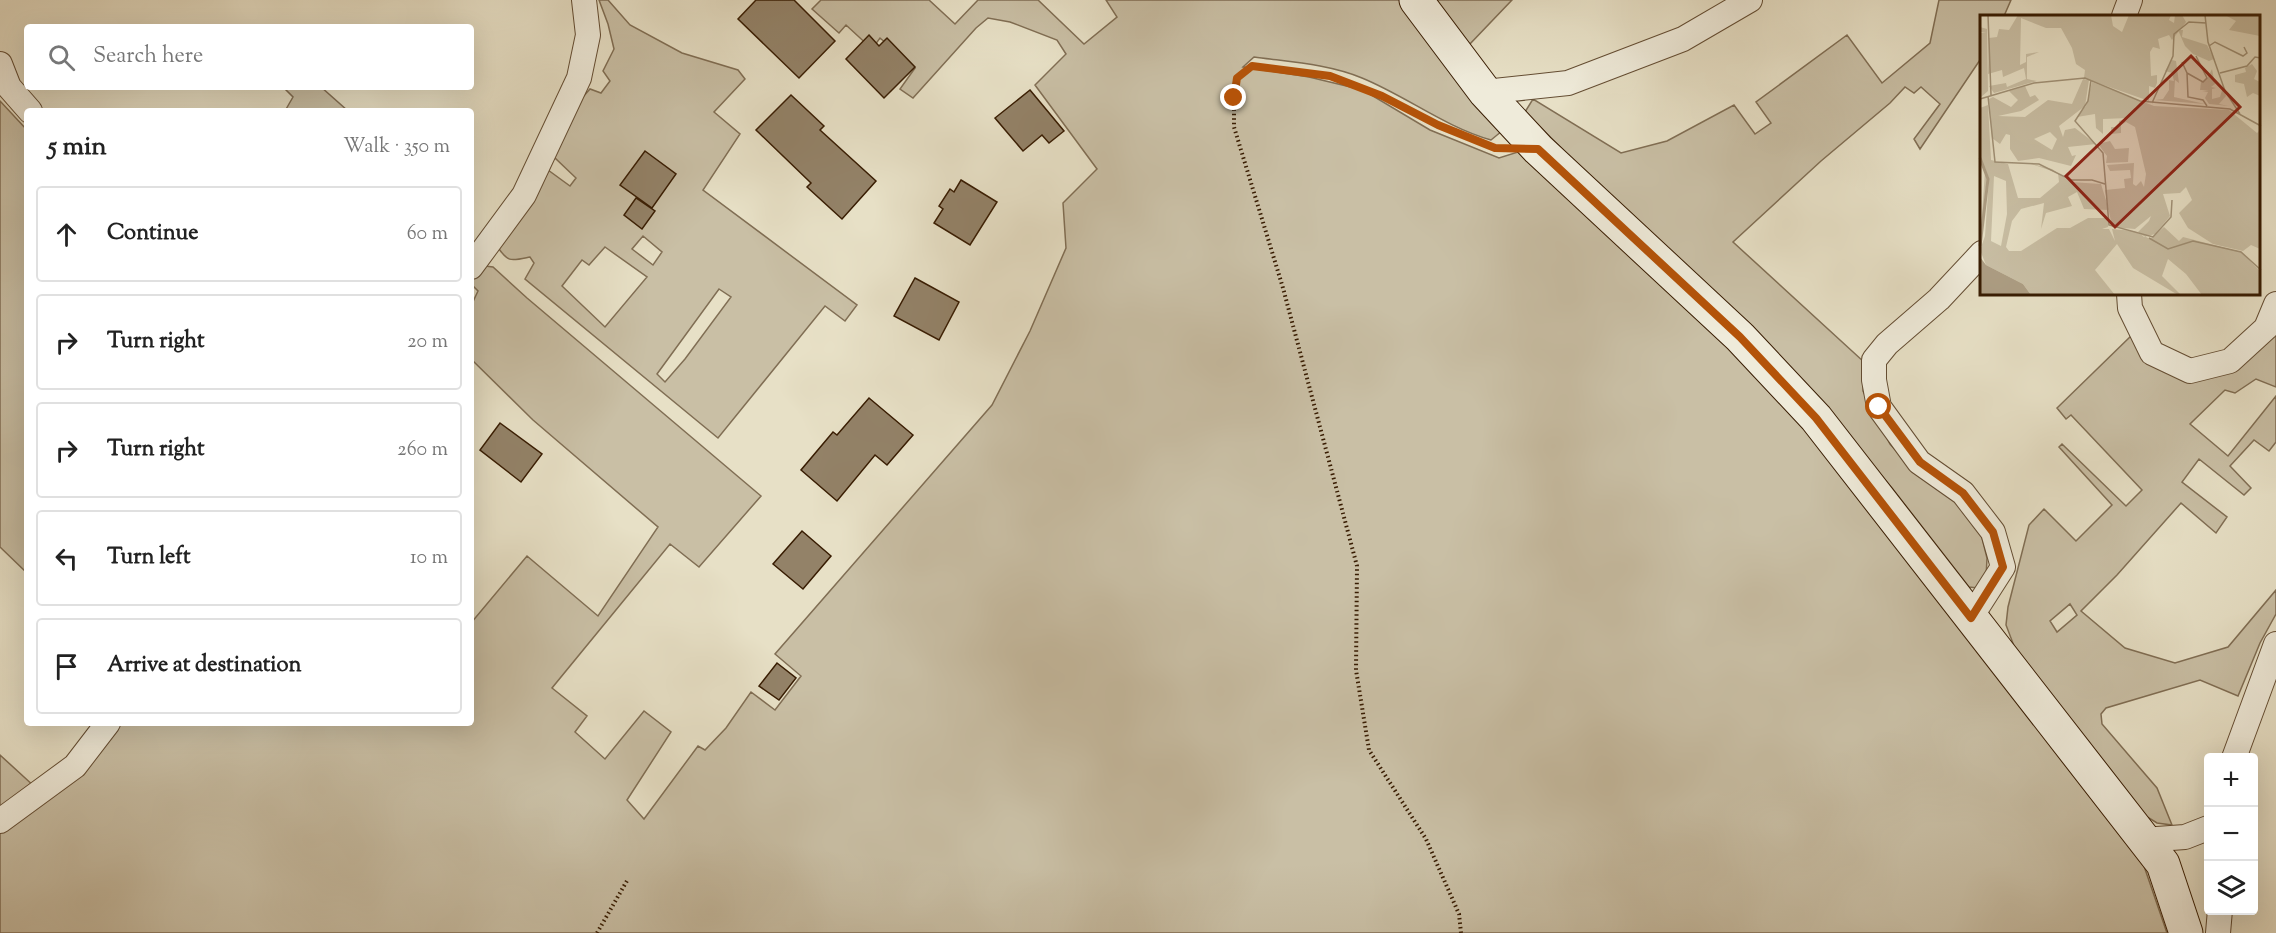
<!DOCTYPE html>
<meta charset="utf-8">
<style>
:root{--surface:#fff;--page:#f2f2f2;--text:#222;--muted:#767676;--line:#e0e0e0}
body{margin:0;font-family:"Sorts Mill Goudy",serif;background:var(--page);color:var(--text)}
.controls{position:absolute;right:18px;bottom:18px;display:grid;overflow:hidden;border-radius:6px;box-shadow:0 6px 24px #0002}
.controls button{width:54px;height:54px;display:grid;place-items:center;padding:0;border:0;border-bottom:2px solid var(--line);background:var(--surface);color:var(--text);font:30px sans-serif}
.stop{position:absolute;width:18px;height:18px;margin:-14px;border:4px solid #b45309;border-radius:50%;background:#fff}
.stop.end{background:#b45309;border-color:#fff;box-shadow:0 2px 6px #0008}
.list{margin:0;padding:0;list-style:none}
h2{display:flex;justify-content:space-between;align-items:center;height:78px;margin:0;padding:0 24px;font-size:26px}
h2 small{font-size:20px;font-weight:400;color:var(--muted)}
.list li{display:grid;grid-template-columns:39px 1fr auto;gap:18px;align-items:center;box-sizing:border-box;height:96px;margin:0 12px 12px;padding:0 12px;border:2px solid var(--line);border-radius:6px}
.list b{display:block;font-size:22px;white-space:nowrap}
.list em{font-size:20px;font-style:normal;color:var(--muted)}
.icon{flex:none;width:33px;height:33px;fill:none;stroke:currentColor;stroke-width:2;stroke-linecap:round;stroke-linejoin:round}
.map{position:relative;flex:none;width:2276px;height:933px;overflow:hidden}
.search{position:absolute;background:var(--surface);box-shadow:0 6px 24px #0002;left:24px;top:24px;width:450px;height:66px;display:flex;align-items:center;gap:15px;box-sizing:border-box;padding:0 21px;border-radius:6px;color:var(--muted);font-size:22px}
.panel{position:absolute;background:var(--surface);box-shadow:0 6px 24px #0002;left:24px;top:108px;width:450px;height:618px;border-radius:6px}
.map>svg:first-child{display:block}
</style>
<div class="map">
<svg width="2276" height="933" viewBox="0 0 2276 933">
<rect width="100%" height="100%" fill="#e7e0c6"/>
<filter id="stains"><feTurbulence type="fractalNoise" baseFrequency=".00333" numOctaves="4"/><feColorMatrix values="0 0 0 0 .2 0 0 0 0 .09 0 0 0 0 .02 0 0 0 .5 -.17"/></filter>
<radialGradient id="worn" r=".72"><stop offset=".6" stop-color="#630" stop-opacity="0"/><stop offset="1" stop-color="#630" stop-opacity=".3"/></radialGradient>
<path fill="#c9bfa5" stroke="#806e54" stroke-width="1.5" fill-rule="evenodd" d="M 599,0 L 608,0 L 630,25 L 682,53 L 738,70 L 745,79 L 714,112 L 740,134 L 703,190 L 857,305 L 845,321 L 825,306 L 718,438 L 525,279 L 534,263 L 530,257 C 511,261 508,263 497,246 L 548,170 L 570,186 L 576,178 L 554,157 L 582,98 L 590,89 L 601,93 L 610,81 L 603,71 L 614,49 L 608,24 ZM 643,236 L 662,252 L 653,265 L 632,249 ZM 605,247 L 647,277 L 605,327 L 562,286 L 582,260 L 589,265 ZM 719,289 L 731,297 L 685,359 L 665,382 L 657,374 Z
M 821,0 L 929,0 L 955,24 L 978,0 L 1038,0 L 1084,44 L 1117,17 L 1106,0 L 1400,0 L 1502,131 L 1491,140 C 1445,127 1406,96 1362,78 C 1328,64 1290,62 1254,57 L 1243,67 L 1309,77 L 1363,90 L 1430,130 L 1499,158 L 1521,151 L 1687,301 L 1795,416 L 2144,866 L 2167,933 L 0,933 L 0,828 L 118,723 L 471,723 L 471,623 L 527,556 L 598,616 L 658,527 L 533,420 L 471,359 L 471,306 L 478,291 L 471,284 L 471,280 L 485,266 L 493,267 L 527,298 L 761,496 L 699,567 L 670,544 L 552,688 L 587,716 L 575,732 L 605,759 L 644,711 L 671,732 L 627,800 L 644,819 L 698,746 L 705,750 L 726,728 L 751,692 L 775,710 L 801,676 L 775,654 L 992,405 L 1030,331 L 1066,248 L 1063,203 L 1097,169 L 1035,85 L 1066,54 L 1057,40 L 1010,22 L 988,18 L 976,28 L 913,98 L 900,89 L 915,68 L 880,38 L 872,49 L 846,25 L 839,33 L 812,9 Z
M 1431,0 L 1512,0 L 1467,47 Z
M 1939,0 L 2011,0 L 2004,16 L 1982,16 L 1982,57 L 1920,149 L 1914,139 L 1940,104 L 1921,87 L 1914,93 L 1905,87 L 1890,103 L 1821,161 L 1733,242 L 1864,362 L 1863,391 L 1890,444 L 1912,468 L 1958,501 L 1979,526 L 1987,558 L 1986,578 L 1978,588 L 1969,587 L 1892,488 L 1826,411 L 1525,112 L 1533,99 L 1621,153 L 1667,141 L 1734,105 L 1755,134 L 1771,123 L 1756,102 L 1847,35 L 1882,83 L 1930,43 Z
M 283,87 L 321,87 L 348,111 L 285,111 L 293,97 Z
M 0,101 L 27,130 L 27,573 L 0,547 Z
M 2276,324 L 2276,387 L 2256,379 L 2235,393 L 2225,390 L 2190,424 L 2228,456 L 2276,396 L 2276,442 L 2269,451 L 2254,440 L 2230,466 L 2251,488 L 2244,495 L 2199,459 L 2182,482 L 2227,517 L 2216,533 L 2181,503 L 2117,575 L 2081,611 L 2125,648 L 2175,663 L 2228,647 L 2276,590 L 2276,614 L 2260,643 L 2238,696 L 2200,680 L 2106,708 L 2101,714 L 2102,724 L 2157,788 L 2172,825 L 2157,823 L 2144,815 L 2014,646 L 2006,625 L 2008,607 L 2029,525 L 2044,509 L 2076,541 L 2112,505 L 2059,447 L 2062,444 L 2126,506 L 2142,490 L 2071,415 L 2066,419 L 2057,408 L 2132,335 L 2181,374 ZM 2070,604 L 2077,615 L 2057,632 L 2050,621 Z
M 0,755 L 35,787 L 0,808 Z"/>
<path fill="#938268" stroke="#381c02" stroke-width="1.5" d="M 756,0 L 794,0 L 835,41 L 799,78 L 738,19 Z
M 869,35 L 879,46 L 887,38 L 915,67 L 884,98 L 846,59 Z
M 1030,90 L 1064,131 L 1049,143 L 1042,135 L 1023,151 L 995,118 Z
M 791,95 L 824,126 L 820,130 L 876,181 L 842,219 L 807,187 L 811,183 L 756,130 Z
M 645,151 L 676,174 L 652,208 L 620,185 Z
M 961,180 L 997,202 L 970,245 L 934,223 L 943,209 L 939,206 L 950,189 L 954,192 Z
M 636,198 L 655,211 L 642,229 L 624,215 Z
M 915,278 L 959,302 L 939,340 L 894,316 Z
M 869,398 L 913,435 L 887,465 L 875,455 L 837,501 L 801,470 L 833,432 L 837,435 Z
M 500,423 L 542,454 L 521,482 L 480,450 Z
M 802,531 L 831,556 L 803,589 L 773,564 Z
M 777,663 L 796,678 L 779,700 L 759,686 Z"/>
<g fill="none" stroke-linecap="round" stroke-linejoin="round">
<g stroke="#644d33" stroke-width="26">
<path id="street" d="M 2124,16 L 2130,0
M 0,64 L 9,87 L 30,111
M 1485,92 L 1568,83 L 1683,39 L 1750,0
M 471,267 L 524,195 L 579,78 L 588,35 L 584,0
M 2129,294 L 2130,308 L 2152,353 L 2190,371 L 2230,361 L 2266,328 L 2276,304
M 1971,617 L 2003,567 L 1993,532 L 1963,493 L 1919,462 L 1879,407 L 1874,380 L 1874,360 L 1887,344 L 1939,299 L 1982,253
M 2234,758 L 2276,644
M 0,821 L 75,766 L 108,723
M 2143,840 L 2185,837 L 2208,828
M 2218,933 L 2220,910"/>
</g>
<g stroke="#381c02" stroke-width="35">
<path id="secondary" d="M 1416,0 L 1485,92 L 1538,149 L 1740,337 L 1816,418 L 2163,864 L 2186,933"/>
</g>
<path stroke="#381c02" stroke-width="4" stroke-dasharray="1.5 3" stroke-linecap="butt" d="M 597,933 L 628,879
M 1461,933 L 1459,914 L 1426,839 L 1369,750 L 1356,670 L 1357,566 L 1283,288 L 1234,127 L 1234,98 L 1237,78 L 1252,66 L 1330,76 L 1382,96 L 1438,125 L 1498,148"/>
<use href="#street" stroke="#efebda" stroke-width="24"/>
<use href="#secondary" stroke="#efebda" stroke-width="33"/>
</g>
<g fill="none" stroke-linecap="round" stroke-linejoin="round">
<path stroke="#b45309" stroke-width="8" d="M 1234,98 L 1237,78 L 1252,66 L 1330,76 L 1382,96 L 1438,125 L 1495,148 L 1538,149 L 1740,337 L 1816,418 L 1971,618 L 2003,567 L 1993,532 L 1963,493 L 1920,462 L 1879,407"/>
</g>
<g transform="translate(1980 15)">
<rect width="280" height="280" fill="#e7e0c6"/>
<path d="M 38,0 L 131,0 L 133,11 L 142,17 L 149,0 L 191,0 L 189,5 L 194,8 L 195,0 L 202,0 L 206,7 L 192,25 L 189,20 L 178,24 L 180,34 L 173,32 L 170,37 L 171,61 L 177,60 L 177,68 L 175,73 L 169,71 L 169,86 L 104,63 L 105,55 L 96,49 L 92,33 L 81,13 L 66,13 L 41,3 L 40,50 L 46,47 L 46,39 L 59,37 L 47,42 L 47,64 L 57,66 L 14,78 L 9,71 L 26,68 L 27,72 L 46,64 L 44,53 L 23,62 L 22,55 L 8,59 L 9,23 L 17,22 L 19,14 L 29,15 ZM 245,0 L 280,0 L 280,21 L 249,15 L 256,6 ZM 0,12 L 7,14 L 8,76 L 0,83 L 0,18 L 6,18 L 0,17 ZM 198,15 L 203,15 L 202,22 L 227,30 L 234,44 L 229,46 L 213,39 L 205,31 ZM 192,45 L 196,46 L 199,68 L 195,65 L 194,82 L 225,89 L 175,85 L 183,84 L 189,75 L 189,65 L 194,66 L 192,58 L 185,56 ZM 272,49 L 277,56 L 274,64 L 280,67 L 280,81 L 273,78 L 267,82 L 264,69 L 255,67 L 255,60 L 266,57 L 265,53 ZM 232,54 L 235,69 L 231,72 L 236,73 L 232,74 L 232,84 L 240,82 L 243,72 L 246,81 L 239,89 L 249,91 L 229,89 L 225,83 L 228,77 L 222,76 L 229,75 L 220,75 L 221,67 L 227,64 ZM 103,64 L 109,65 L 105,91 L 79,111 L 83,122 L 85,115 L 95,113 L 116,129 L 88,132 L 92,141 L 96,140 L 91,151 L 59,143 L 38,146 L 30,134 L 30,120 L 26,119 L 20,129 L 12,123 L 9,84 L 13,82 L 31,92 L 38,85 L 29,76 L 45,71 L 50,82 L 55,80 L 59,85 L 41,96 L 18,101 L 45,102 L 68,85 L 92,89 ZM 70,117 L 77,124 L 72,135 L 54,124 ZM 112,67 L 174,91 L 249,95 L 277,118 L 280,115 L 280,234 L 271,230 L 263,236 L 233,229 L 208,213 L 199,198 L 212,185 L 206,172 L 200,178 L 183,179 L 190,201 L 175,219 L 164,222 L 158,217 L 169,206 L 171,201 L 155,214 L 132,212 L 125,175 L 145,173 L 144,164 L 151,163 L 150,155 L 130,156 L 127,150 L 154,148 L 153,169 L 156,171 L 161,166 L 164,172 L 166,159 L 155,112 L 146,107 L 141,110 L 141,118 L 131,119 L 131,112 L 139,112 L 139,106 L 148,103 L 123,104 L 123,119 L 116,113 L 115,99 L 97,102 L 106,91 ZM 8,90 L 11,145 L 28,149 L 38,183 L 60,183 L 79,167 L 78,158 L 48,148 L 72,154 L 91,167 L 121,169 L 129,195 L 104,194 L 97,177 L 88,182 L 92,191 L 66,198 L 61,214 L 64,188 L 41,194 L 32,206 L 26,232 L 29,236 L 41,236 L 77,213 L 90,213 L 108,203 L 129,203 L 128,212 L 122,214 L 129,214 L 135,226 L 132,214 L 154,216 L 170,224 L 184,212 L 199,226 L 203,222 L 261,237 L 280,256 L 280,280 L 222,280 L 206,259 L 188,244 L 182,261 L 201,280 L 198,280 L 153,253 L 137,229 L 115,255 L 135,280 L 51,280 L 43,269 L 6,250 L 0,235 L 5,221 L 9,163 L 0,142 L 0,93 ZM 14,161 L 26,166 L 27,199 L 21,231 L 11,226 ZM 130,126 L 135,134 L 149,133 L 148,147 L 126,148 L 127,141 L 118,129 ZM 0,144 L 6,155 L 7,163 L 0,227 L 5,156 Z" fill="#c9bfa5" fill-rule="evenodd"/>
<path d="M 0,242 L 6,250 L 43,269 L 51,280 L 0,280 Z" fill="#ac9d83"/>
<path fill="none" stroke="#ac9d83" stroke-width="3" d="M 0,143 L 8,164 L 0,231"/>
<path fill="none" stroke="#a19278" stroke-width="1.5" d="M 8,0 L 11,80M 225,0 L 228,27 L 245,76 L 260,99M 229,31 L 235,27 L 263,41 L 267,38 L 264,32M 202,47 L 207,58 L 208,82 L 223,85 L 227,91M 207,58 L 223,67 L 227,63 L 216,41M 240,58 L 267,51 L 275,42 L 281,43M 111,65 L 108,86 L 95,106 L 123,138 L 129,210 L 173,222 L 191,202 L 192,185M 8,81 L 15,147 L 59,149 L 91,165 L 112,165 L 125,169M 0,84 L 54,68 L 105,63 L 160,86 L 250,94 L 281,111M 172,88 L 193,41 L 194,19 L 209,7 L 226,8M 169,223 L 188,234 L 213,226 L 261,237 L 281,255"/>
<path fill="#8f2418" fill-opacity="0.15" stroke="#8f2418" stroke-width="3" d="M 211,41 L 260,92 L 135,212 L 86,161 Z"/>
<rect width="280" height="280" fill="none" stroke="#381c02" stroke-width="3"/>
</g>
<rect width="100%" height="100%" filter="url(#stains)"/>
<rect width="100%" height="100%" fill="url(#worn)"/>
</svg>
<div class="controls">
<button>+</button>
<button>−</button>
<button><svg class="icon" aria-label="layers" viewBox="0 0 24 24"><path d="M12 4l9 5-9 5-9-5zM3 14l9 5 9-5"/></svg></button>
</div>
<div class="stop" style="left:1879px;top:407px"></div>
<div class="stop end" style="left:1234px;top:98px"></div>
<div class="search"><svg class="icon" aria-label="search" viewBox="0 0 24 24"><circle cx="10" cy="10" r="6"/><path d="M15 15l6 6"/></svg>Search here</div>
<section class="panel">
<h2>5 min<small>Walk · 350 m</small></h2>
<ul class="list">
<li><svg class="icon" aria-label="ahead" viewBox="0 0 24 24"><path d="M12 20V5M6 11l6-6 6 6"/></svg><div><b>Continue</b></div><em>60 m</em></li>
<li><svg class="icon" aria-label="right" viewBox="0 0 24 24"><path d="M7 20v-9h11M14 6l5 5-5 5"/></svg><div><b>Turn right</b></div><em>20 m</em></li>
<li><svg class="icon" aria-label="right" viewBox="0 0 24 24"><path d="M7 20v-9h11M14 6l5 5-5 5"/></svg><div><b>Turn right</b></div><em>260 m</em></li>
<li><svg class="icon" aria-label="left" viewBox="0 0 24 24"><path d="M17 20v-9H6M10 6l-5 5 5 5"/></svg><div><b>Turn left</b></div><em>10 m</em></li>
<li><svg class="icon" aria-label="arrive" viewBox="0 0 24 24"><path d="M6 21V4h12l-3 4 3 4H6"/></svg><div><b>Arrive at destination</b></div></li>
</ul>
</section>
</div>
